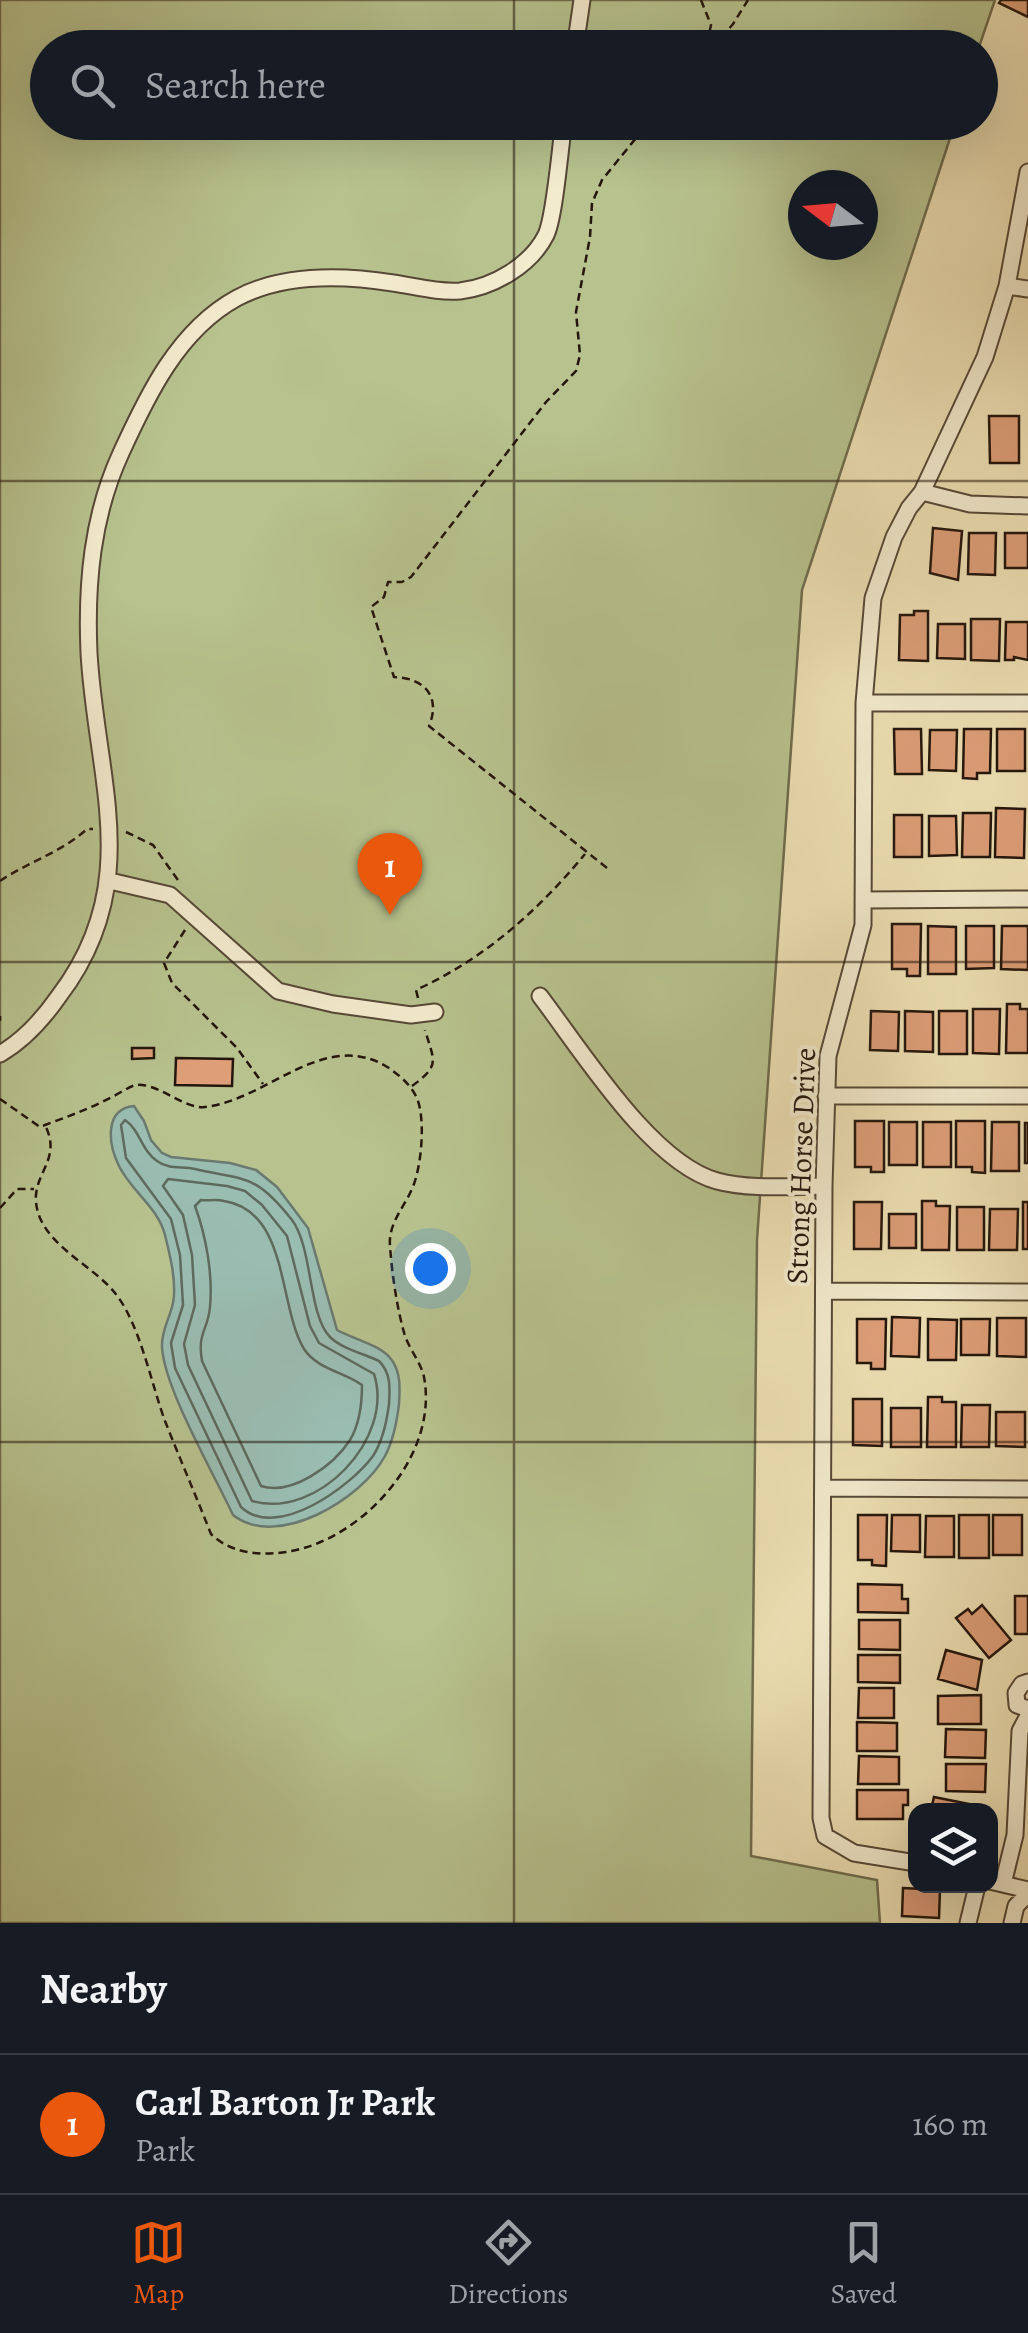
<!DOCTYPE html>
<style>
:root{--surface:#171b24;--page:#242831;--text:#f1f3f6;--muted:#9ea1a6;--line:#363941;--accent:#ea580c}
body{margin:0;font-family:Alegreya,serif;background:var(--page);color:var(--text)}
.controls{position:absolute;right:30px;bottom:30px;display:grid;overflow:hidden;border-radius:20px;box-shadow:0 10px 40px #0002}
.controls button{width:90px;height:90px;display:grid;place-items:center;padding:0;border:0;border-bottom:2px solid var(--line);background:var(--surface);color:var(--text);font:50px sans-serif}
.compass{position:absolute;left:788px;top:170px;width:90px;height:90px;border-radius:50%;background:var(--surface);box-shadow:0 10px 40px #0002;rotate:286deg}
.you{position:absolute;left:430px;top:1268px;width:35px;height:35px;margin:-25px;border:8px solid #fff;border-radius:50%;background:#1a73e8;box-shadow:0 0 0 15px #1a73e833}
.badge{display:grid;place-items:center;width:65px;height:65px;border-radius:50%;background:var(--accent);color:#fff;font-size:32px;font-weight:700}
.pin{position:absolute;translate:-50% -82px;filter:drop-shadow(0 2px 5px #0008)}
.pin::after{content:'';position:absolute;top:52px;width:35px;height:30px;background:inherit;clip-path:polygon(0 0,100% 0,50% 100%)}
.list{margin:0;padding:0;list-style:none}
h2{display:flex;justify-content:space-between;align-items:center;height:130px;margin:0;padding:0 40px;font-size:42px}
h2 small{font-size:32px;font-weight:400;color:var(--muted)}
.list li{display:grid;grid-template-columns:65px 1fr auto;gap:30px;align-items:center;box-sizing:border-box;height:140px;padding:0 40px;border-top:2px solid var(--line)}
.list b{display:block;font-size:38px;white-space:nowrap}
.list p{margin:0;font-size:32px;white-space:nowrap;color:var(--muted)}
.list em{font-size:32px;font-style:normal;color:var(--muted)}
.icon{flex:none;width:55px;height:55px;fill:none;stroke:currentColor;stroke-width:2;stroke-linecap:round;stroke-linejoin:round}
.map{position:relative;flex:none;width:1028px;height:1923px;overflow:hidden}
.search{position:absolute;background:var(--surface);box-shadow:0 10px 40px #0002;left:30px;right:30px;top:30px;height:110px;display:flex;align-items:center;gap:25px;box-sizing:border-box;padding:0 35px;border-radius:55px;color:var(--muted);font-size:38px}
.sheet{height:270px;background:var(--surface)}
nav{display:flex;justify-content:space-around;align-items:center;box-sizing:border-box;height:140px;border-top:2px solid var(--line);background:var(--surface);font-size:28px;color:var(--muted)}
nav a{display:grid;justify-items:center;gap:5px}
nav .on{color:var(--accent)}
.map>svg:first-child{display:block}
</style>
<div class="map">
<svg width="1028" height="1923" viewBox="0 0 1028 1923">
<rect width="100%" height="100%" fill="#ede0b4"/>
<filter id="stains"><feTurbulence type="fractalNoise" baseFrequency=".002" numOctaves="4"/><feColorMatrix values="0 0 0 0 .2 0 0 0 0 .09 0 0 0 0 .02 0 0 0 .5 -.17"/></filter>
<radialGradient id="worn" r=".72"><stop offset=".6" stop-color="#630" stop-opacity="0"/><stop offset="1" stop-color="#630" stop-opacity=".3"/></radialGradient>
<path fill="#b7c28e" stroke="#6e6c4d" stroke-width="2.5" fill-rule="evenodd" d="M 0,0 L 995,0 L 979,47 L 48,48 L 48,122 L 955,123 L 802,590 L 757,1240 L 751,1856 L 877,1880 L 880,1923 L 0,1923 ZM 803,185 L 863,185 L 863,245 L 803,245 Z"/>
<path fill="#9abdb2" stroke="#6b7a70" stroke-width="2.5" d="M 134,1106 L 144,1121 L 151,1140 L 162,1153 L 171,1157 L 230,1163 L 256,1170 L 277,1187 L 308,1228 L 337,1330 C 353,1339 381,1345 391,1359 C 401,1372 400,1388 399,1404 C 397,1421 393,1441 385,1456 C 362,1499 277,1550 233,1515 C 214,1474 164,1388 162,1347 C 161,1331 170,1318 173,1303 C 177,1283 170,1255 165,1235 C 158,1207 131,1191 119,1166 C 108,1144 104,1109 134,1106 Z"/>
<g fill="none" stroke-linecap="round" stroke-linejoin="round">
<path stroke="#5f6a5f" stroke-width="2.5" d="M 125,1120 C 140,1130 141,1150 157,1161 C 169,1170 182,1166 195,1169 C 246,1181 255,1173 292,1220 C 313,1248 308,1315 330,1337 C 342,1349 365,1354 379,1361 C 391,1373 390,1388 389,1404 C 387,1420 382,1442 373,1456 C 351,1486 277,1541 241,1507 L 175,1368 L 171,1343 L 183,1305 L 180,1255 L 171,1219 L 126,1158 L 121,1125 Z
M 168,1179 L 227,1186 L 245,1191 L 262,1205 L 287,1236 L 310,1326 L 319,1343 L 374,1374 C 395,1439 317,1520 252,1501 L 188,1365 L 184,1344 L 195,1305 L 192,1255 L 183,1215 L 163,1186 Z
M 201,1200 C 208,1201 217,1199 224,1201 C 289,1211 278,1306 304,1349 C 317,1369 344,1372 362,1385 C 362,1403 359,1425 350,1440 C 334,1465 292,1496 261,1486 L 202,1361 C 197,1333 208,1330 210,1307 C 213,1274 206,1236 195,1206 Z"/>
</g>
<path fill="#dd9e78" stroke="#24160c" stroke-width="2.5" d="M 1001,0 L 1028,0 L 1028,17 L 999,3 Z
M 989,416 L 1019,416 L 1019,463 L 990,463 Z
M 933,528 L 962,531 L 958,580 L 930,573 Z
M 969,533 L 996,533 L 995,575 L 968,574 Z
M 1005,533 L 1028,533 L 1028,568 L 1005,568 Z
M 914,611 L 928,611 L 928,661 L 899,660 L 900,615 L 914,615 Z
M 971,619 L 1000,619 L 999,661 L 971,660 Z
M 1006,622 L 1028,622 L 1028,660 L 1014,657 L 1014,660 L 1005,660 Z
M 938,624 L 965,624 L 965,659 L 937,658 Z
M 894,729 L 921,729 L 922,774 L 895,774 Z
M 964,729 L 991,729 L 990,773 L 977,773 L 977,779 L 963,778 Z
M 997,729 L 1025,729 L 1025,771 L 997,771 Z
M 930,730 L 957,730 L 956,771 L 929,770 Z
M 996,808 L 1025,809 L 1024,858 L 995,857 Z
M 963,813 L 991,813 L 990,857 L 962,857 Z
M 894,815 L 922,815 L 922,857 L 894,857 Z
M 929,816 L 956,816 L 957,855 L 929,856 Z
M 892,924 L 921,924 L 920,976 L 907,976 L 907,969 L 892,969 Z
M 928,926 L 956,927 L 956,974 L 928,974 Z
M 966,926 L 994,926 L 994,968 L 966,969 Z
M 1002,926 L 1028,926 L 1028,970 L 1001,969 Z
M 1007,1004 L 1020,1004 L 1020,1009 L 1028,1009 L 1028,1053 L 1006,1053 Z
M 973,1009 L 1000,1009 L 999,1054 L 973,1053 Z
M 871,1011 L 899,1012 L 898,1051 L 870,1050 Z
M 905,1011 L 933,1012 L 933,1052 L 905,1051 Z
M 939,1011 L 967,1011 L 967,1054 L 939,1054 Z
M 132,1048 L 154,1048 L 154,1058 L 132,1059 Z
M 176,1058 L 233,1059 L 232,1086 L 175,1085 Z
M 855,1121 L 884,1121 L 884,1172 L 871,1172 L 871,1167 L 855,1167 Z
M 956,1121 L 985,1121 L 985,1173 L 972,1172 L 972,1167 L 956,1167 Z
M 889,1122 L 917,1122 L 917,1165 L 889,1165 Z
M 923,1122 L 951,1122 L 951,1167 L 923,1167 Z
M 992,1122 L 1019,1122 L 1019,1171 L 991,1171 Z
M 1025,1123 L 1028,1123 L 1028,1163 L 1025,1163 Z
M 922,1201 L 936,1201 L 936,1206 L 950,1206 L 949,1250 L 922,1250 Z
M 854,1202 L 882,1202 L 881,1249 L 854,1249 Z
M 1023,1202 L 1028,1202 L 1028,1249 L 1023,1249 Z
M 957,1207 L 984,1207 L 984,1250 L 957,1250 Z
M 990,1209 L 1018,1209 L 1017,1250 L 989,1250 Z
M 889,1214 L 916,1214 L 916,1248 L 889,1248 Z
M 892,1317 L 920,1318 L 919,1357 L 891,1356 Z
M 997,1318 L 1026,1318 L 1026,1357 L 997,1356 Z
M 857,1319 L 886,1319 L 885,1369 L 871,1369 L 871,1363 L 857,1363 Z
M 928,1319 L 957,1320 L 956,1360 L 928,1360 Z
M 961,1319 L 990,1319 L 989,1355 L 961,1355 Z
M 928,1397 L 942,1397 L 942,1402 L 956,1402 L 956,1447 L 927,1447 Z
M 853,1399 L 882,1399 L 882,1446 L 853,1445 Z
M 962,1405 L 990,1405 L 989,1447 L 961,1447 Z
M 891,1408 L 921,1408 L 921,1447 L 891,1447 Z
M 996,1412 L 1025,1412 L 1025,1447 L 996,1446 Z
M 858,1515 L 887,1515 L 886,1566 L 872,1565 L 872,1560 L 858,1560 Z
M 892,1515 L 920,1515 L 920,1552 L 891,1551 Z
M 959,1515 L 989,1515 L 989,1558 L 959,1558 Z
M 993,1515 L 1022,1515 L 1022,1555 L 993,1555 Z
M 926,1516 L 954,1516 L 954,1557 L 925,1557 Z
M 858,1584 L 902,1585 L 902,1599 L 908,1599 L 908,1613 L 858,1612 Z
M 1015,1596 L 1028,1596 L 1028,1634 L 1015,1634 Z
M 982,1605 L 1011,1640 L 989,1658 L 956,1618 L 968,1609 L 972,1614 Z
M 859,1620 L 900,1620 L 900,1650 L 859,1649 Z
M 946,1650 L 982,1660 L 977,1690 L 938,1679 Z
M 858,1655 L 900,1655 L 900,1683 L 858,1682 Z
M 859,1688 L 894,1688 L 894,1718 L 858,1718 Z
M 981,1695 L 981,1724 L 938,1724 L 938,1696 Z
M 857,1722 L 897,1723 L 897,1751 L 857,1751 Z
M 946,1729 L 986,1730 L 985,1758 L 945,1757 Z
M 859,1756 L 899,1757 L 899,1784 L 858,1784 Z
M 946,1764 L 986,1764 L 985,1792 L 946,1791 Z
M 857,1790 L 908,1790 L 908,1805 L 903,1805 L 903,1819 L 857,1819 Z
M 934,1797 L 984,1807 L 983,1810 L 931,1810 Z
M 903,1888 L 940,1890 L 939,1918 L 902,1916 Z"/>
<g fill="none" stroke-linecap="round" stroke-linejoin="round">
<g stroke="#564836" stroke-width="19">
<path id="minor" d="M 575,48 L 582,0
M 1007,286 L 1028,289
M 922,492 L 970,504 L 1028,506
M 864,703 L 1028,703
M 110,881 L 170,895 L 278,991 L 333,1004 L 411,1015 L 435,1012
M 863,900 L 1028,899
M 540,996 C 582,1051 651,1163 717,1181 C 751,1190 790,1186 824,1186
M 0,1054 C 24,1040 43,1019 59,996 C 145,883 96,779 89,653 C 86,584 92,516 121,453 C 147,396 178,330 237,298 C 284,273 342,275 393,283 C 414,286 439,293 460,291 C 494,287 531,265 546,235 C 555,216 560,147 564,122
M 826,1096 L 1028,1096
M 824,1291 L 1028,1292
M 823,1488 L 1028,1489
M 1028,1682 L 1022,1684 L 1016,1693 L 1017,1705 L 1028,1709
M 916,1863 L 854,1853 L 825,1836 L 821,1818 L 824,1186 L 828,1056 L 863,925 L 864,703 L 873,598 L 894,537 L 909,508 L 922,492 L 985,357 L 1007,286 L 1028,172
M 990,1881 L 1028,1890
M 1003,1884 L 1015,1835 L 1020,1731 L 1028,1716
M 968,1923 L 977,1886
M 1012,1923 L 1016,1906 L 1028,1894"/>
</g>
<path stroke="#24160c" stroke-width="2.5" stroke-dasharray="8 5" stroke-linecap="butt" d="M 701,0 L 711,25 L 706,48
M 713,48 L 733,24 L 748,0
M 126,832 L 153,845 L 180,883
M 607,868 L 429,726 C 441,697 425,678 394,677 L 371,607 L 384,597 L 388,582 L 402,582 L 411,577 L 546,402 L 576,371 L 580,355 L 576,312 L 590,237 L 592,203 L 602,180 L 649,122
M 0,881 C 28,862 62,852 87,829 L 93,829
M 185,930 L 164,963 L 172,983 L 237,1048 L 263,1084
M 418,998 L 416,990 C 484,959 538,911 585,854
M 0,1016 L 0,1021
M 412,1086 C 441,1065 434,1061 425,1030
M 0,1099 L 40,1127 L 45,1125 C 72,1115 97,1106 121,1092 C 129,1088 133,1084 142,1085 C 163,1087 185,1109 205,1107 C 268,1100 325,1027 389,1068 C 403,1078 417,1090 420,1109 C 424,1130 421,1164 414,1184 C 406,1206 388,1222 390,1246 C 392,1274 397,1309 405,1336 C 410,1350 421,1363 424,1377 C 438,1451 372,1528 304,1548 C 273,1557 234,1557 211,1534 C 196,1496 180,1459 165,1421 C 151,1383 140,1324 115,1293 C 94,1267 54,1250 40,1218 C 23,1176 65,1165 45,1125
M 0,1208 L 17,1189 L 34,1189"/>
<use href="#minor" stroke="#f3ebce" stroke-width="15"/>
</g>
<path fill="none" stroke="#24160c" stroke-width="2.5" stroke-opacity="0.55" d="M 514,0 L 514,48M 514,122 L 514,1923M 0,481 L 1028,481M 0,962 L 1028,962M 0,1442 L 1028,1442"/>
<g text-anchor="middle" stroke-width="8" stroke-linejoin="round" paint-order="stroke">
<g font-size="30" fill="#24160c" stroke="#f3ebce">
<text transform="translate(801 1166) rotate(-88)" y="10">Strong Horse Drive</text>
</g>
</g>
<rect width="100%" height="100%" filter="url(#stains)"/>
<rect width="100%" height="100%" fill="url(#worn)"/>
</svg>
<div class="controls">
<button><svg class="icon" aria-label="layers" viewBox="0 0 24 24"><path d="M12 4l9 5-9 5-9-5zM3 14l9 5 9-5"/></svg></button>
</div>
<svg class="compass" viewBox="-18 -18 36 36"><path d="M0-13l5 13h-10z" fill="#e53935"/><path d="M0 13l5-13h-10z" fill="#9ea1a6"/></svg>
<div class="you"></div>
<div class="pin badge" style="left:390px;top:915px">1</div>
<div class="search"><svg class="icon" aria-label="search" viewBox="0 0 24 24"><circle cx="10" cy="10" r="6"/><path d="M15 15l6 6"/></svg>Search here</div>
</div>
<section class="sheet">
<h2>Nearby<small></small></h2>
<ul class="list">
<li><span class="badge">1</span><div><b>Carl Barton Jr Park</b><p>Park</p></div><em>160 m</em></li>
</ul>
</section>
<nav>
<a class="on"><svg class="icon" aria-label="map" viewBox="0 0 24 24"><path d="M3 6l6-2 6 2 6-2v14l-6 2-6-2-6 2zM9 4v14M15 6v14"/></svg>Map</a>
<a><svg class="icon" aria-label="directions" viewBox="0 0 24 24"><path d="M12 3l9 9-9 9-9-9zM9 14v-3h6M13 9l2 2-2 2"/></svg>Directions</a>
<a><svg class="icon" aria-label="saved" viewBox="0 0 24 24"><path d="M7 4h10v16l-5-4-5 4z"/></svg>Saved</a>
</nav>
